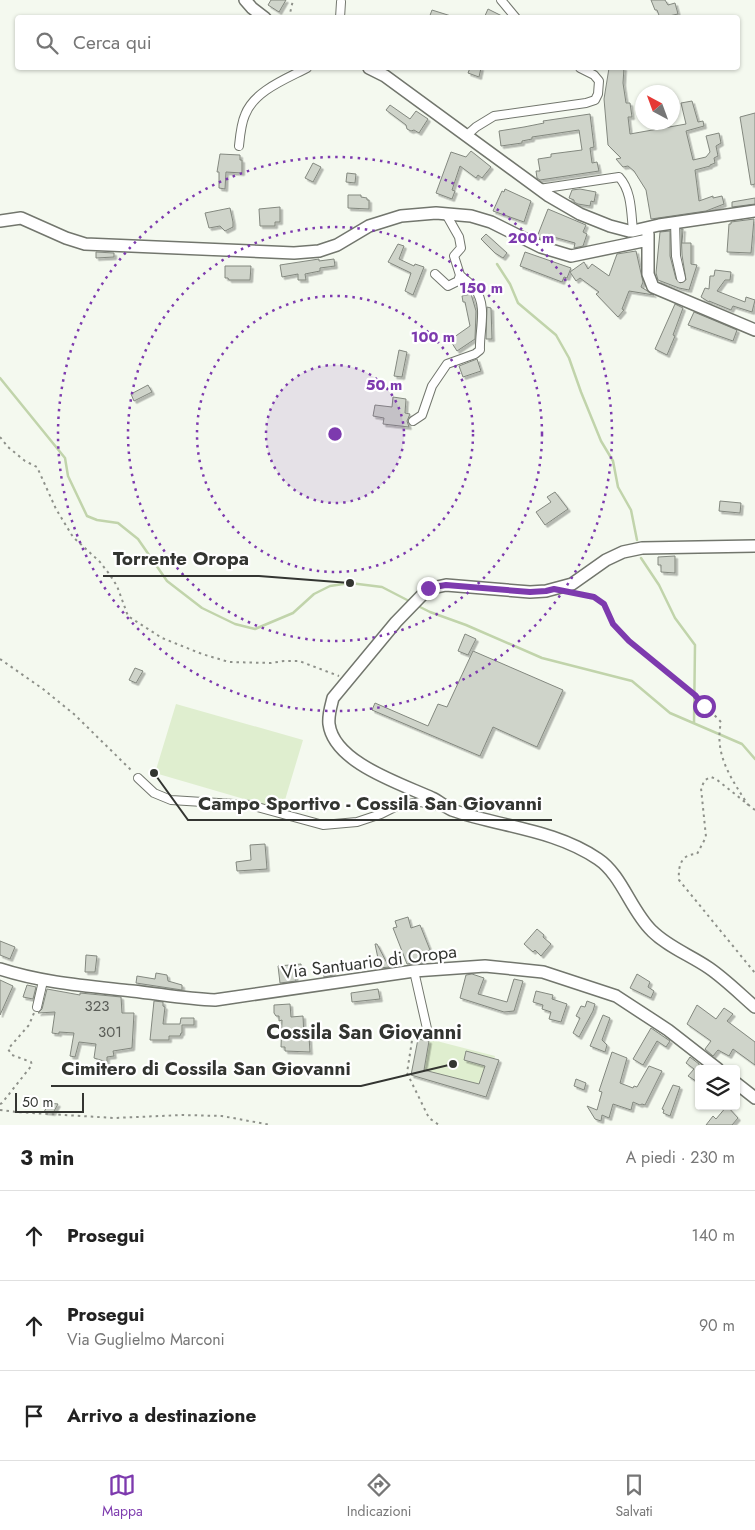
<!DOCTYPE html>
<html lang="it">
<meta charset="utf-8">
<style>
:root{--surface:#fff;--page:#f2f2f2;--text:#222;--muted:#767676;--line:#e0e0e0;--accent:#7d3aae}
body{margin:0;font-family:Jost,sans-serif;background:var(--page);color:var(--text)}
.controls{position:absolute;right:15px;bottom:15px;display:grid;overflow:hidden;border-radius:5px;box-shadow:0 1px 4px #0004}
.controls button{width:45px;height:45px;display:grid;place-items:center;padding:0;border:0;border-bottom:1px solid var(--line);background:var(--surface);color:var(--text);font:25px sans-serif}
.compass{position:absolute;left:635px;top:85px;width:45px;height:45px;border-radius:50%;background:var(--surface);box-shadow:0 1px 4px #0004;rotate:319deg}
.scale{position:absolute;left:15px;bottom:12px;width:69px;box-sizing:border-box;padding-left:5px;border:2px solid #333531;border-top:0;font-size:14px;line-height:18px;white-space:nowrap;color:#333531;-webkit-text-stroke:4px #fff;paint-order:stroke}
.stop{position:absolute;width:15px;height:15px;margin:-11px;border:4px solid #7d3aae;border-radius:50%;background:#fff}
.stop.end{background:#7d3aae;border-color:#fff;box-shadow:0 1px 5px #0008}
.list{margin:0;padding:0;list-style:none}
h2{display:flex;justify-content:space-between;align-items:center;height:65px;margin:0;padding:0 20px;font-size:21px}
h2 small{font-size:16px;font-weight:400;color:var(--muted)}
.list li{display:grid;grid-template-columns:32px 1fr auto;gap:15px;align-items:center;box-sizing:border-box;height:90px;padding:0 20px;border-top:1px solid var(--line)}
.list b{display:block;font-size:19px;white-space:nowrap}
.list p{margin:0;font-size:16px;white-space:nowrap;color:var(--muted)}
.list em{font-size:16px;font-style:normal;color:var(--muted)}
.icon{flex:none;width:28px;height:28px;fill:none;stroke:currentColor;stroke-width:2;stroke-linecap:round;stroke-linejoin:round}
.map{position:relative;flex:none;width:755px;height:1125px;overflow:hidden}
.search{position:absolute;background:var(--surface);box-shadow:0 1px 4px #0004;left:15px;right:15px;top:15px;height:55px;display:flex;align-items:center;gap:12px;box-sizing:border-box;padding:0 18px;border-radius:5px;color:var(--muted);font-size:19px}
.sheet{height:335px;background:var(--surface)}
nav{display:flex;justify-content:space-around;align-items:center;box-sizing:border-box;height:70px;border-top:1px solid var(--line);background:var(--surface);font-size:14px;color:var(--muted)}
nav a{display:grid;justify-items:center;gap:2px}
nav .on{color:var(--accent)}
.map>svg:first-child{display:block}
</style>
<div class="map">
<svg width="755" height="1125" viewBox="0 0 755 1125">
<defs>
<filter id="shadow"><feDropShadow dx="2.5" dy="2.5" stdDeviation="0" flood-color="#0004"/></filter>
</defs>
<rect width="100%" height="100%" fill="#f4f9ef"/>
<path fill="#dfeecf" d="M 176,704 L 303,740 L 282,810 L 155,773 Z
M 421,1037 L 495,1056 L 485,1092 L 412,1073 Z"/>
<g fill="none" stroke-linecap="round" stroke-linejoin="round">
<path stroke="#c1d4ab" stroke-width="2.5" d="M 497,264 L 510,284 L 518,303 L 556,335 L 569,358 L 581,392 L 601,441 L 613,461 L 618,487 L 631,510 L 637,540
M 0,378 L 65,458 L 68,476 L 87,516 L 97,520 L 118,523 L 138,539 L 167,581 L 202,608 L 235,624 L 255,629 L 293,613 L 314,594 L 330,586 L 350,583 L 382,587 L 411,602
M 641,558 L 659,585 L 675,618 L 695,645 L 694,723
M 416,605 L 430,612 L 466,625 L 542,658 L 632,681 L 670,713 L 742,744 L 755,759"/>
</g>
<path fill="#cfd4ca" stroke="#83887f" filter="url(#shadow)" d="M 271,0 L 286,0 L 279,12 L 268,5 Z
M 651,0 L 665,0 L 668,5 L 675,3 L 678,14 L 660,18 L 657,10 L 655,10 Z
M 488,9 L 506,18 L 484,18 Z
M 432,10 L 451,16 L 451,18 L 429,18 Z
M 470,68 L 481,68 L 479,77 L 468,73 Z
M 609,68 L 624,68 L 623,83 L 626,103 L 630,103 L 632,117 L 628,117 L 630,134 L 686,124 L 681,103 L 692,101 L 698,122 L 703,121 L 704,126 L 686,131 L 693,160 L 706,157 L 710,152 L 706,136 L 719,133 L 721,143 L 716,146 L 718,156 L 714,158 L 715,163 L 710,165 L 710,166 L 695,170 L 699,201 L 713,196 L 713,198 L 722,196 L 724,204 L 706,211 L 651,219 L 646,190 L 634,171 L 628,166 L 623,167 L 616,159 L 621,158 L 608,145 L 604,99 Z
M 390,105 L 410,119 L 416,111 L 428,119 L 419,133 L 414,130 L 411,131 L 407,129 L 406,125 L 386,110 Z
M 755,113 L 755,184 L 751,185 L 740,117 Z
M 590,114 L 594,147 L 590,148 L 592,163 L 597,162 L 599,171 L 540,180 L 537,178 L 536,171 L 540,171 L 538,159 L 551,157 L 551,154 L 582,150 L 579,130 L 532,137 L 532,139 L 522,141 L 522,143 L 501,146 L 499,131 L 524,127 L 544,123 L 543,121 Z
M 471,151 L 491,167 L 482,178 L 478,175 L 476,178 L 460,166 L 452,190 L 455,191 L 452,199 L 436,193 L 451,152 L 466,157 Z
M 220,154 L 240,155 L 240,160 L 242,160 L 242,173 L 226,172 L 225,189 L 219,188 L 219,172 L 217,172 Z
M 313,163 L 321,167 L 313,182 L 305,178 Z
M 347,173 L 356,174 L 355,183 L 346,182 Z
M 505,189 L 531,201 L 524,222 L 493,211 L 502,191 L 504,192 Z
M 580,189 L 596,192 L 594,202 L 591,201 L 590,206 L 578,204 L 574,202 L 574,200 L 569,198 L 572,190 Z
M 348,195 L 361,195 L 361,197 L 367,198 L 367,200 L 369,200 L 369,209 L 348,208 Z
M 755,198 L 755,204 L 732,207 L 732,202 Z
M 280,207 L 280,222 L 275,222 L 275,226 L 260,226 L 259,209 Z
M 230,208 L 233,222 L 233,227 L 225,231 L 220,226 L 209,228 L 205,213 Z
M 548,209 L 586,225 L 583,232 L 587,234 L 583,246 L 574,248 L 575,243 L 550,236 L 548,241 L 537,237 Z
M 754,219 L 751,253 L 727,252 L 729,224 L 731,224 L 731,222 Z
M 681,229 L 683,229 L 682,243 L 691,243 L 691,264 L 697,265 L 689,290 L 679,288 L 658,280 L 656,273 L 660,232 L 670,231 L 670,256 L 676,279 L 680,283 L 686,280 L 682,255 Z
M 486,234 L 507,253 L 503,258 L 495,253 L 481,239 Z
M 398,244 L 404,246 L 399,259 L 414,266 L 415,264 L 424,267 L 413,295 L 405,291 L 411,273 L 388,262 Z
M 636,251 L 643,282 L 641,287 L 654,295 L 629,291 L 622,309 L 624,310 L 618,317 L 596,294 L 599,292 L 580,278 L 576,281 L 570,272 L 584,262 L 588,269 L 592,264 L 609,276 L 617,254 Z
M 96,252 L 114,253 L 114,257 L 96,258 Z
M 525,252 L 571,268 L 567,278 L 564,277 L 562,282 L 520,266 Z
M 319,259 L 319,261 L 334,259 L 335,266 L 320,268 L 320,271 L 305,274 L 306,280 L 298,280 L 298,274 L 282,277 L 280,265 Z
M 225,266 L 251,266 L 250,280 L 229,280 L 228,278 L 225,278 Z
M 715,270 L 731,272 L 730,280 L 725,280 L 717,291 L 745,302 L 746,297 L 755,300 L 752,312 L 733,306 L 731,310 L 709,301 L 709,302 L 701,297 L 705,288 L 709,289 L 710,276 L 714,276 Z
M 471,294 L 476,311 L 475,339 L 457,351 L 450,340 L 470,326 L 465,302 L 463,302 L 462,296 Z
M 675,304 L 683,308 L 673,335 L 675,336 L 667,355 L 655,349 Z
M 487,307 L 491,308 L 492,339 L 486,339 Z
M 694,312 L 737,330 L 733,341 L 688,325 Z
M 399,350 L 407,352 L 402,377 L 394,376 Z
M 477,359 L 481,371 L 463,377 L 459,366 Z
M 148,385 L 152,392 L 134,401 L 131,394 Z
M 393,397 L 406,399 L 405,413 L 410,414 L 407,421 L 409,427 L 383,424 L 384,418 L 373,416 L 375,405 L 392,407 Z
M 555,492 L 568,509 L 545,525 L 536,512 L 551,502 L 547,497 Z
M 720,501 L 741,503 L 740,513 L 719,511 Z
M 675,556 L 675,573 L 661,572 L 661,565 L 658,565 L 658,557 Z
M 465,634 L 476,639 L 468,655 L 458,651 Z
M 473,651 L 563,690 L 537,747 L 493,727 L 480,756 L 372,710 L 375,703 L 428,726 L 438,704 L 447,707 Z
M 135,668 L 143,671 L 136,683 L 129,680 Z
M 265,844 L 267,869 L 237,871 L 236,862 L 251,860 L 250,845 Z
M 408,917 L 411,928 L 420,925 L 430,950 L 418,955 L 421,962 L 407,964 L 393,928 L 397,927 L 395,921 Z
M 537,929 L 544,935 L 543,937 L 551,944 L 541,956 L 535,950 L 533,952 L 524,944 Z
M 0,941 L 15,947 L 10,959 L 0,955 Z
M 375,944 L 377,944 L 389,967 L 380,968 Z
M 86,955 L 97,956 L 95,972 L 85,972 Z
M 301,964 L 302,974 L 295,974 L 296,981 L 280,983 L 278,966 Z
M 332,964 L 333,975 L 324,977 L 323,965 Z
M 156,973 L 167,975 L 168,981 L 182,985 L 182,990 L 136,983 L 137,976 L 155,979 Z
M 472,974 L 484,978 L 478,994 L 507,1002 L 514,979 L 523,981 L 514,1011 L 504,1012 L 460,998 L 466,975 Z
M 637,974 L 650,982 L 648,987 L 654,991 L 651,998 L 630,988 Z
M 0,980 L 13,986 L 0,1015 Z
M 27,985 L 36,987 L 33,999 L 23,997 Z
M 47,989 L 80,995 L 80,993 L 121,997 L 122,1013 L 134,1013 L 132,1048 L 113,1051 L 114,1056 L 107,1057 L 107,1062 L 94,1058 L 96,1044 L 79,1042 L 75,1057 L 70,1056 L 74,1033 L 59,1032 L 59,1034 L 52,1033 L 55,1012 L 38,1013 L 42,1009 Z
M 378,989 L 380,999 L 352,1002 L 351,993 Z
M 536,991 L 553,995 L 552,999 L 567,1004 L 561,1022 L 549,1019 L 551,1012 L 542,1009 L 543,1005 L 533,1002 Z
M 154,1001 L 163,1002 L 163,1006 L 165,1007 L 163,1024 L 180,1024 L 181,1018 L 194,1018 L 194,1025 L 182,1025 L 182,1033 L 181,1033 L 180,1036 L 169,1036 L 169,1040 L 150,1040 Z
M 587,1001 L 595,1004 L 593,1011 L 579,1037 L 573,1033 L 580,1018 L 576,1016 L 581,1006 L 585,1007 Z
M 290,1004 L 291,1017 L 303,1016 L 304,1037 L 309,1037 L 310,1052 L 285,1051 L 285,1047 L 281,1047 L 282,1020 L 279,1021 L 279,1016 L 276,1016 L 274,1013 L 274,1005 Z
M 697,1005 L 716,1019 L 724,1008 L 733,1014 L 727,1021 L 755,1042 L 755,1065 L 733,1049 L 729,1056 L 718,1050 L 713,1056 L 705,1049 L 711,1041 L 687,1024 Z
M 603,1015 L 610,1018 L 602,1040 L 607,1045 L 605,1052 L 590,1046 Z
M 651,1028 L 670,1041 L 666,1047 L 657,1041 L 643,1065 L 633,1059 Z
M 418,1039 L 429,1041 L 424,1070 L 479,1084 L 485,1066 L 464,1060 L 466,1051 L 499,1060 L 486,1097 L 411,1075 Z
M 612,1052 L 627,1058 L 620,1083 L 633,1088 L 634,1086 L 637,1087 L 649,1066 L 662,1071 L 645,1105 L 642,1104 L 640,1105 L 633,1102 L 631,1110 L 613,1104 L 609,1118 L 602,1115 L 601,1121 L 595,1119 L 587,1106 L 597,1110 L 602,1092 L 599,1091 Z
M 690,1057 L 699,1064 L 699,1083 L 688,1076 L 694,1069 L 686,1063 Z
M 576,1079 L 586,1083 L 584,1090 L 574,1086 Z
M 673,1085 L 680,1087 L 670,1116 L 663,1113 L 664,1110 L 662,1109 Z
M 49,1103 L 58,1104 L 53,1113 L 44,1112 Z
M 727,1106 L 738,1118 L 732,1125 L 706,1125 L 713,1116 L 716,1119 Z"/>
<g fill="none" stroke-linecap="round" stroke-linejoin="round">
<g stroke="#72766d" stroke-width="10">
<path id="street" d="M 501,0 L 516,18
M 340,18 L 341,2
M 466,136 L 476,127 L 494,116 L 586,103 L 595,100 L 598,94 L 599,81 L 594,75 L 580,68
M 239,146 C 240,136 241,124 245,115 C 254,91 286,79 307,68
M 539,189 L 619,177 C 632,191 631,213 633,231
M 675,222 L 676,256 L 681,278
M 435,274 L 448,286 L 458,281 L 460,275 L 454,256 L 461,248 L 459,237 L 446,214
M 413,421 L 422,415 L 432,386 L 447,364 L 475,354 L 480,350 C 479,331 488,306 475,289 C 472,284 465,280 460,275
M 138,778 L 154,793 L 171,800 L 250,805 L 323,825 L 357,822 L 381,814 L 397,806 L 421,802 L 443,807
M 414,971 L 428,1033
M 37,1007 L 43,981"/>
</g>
<g stroke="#72766d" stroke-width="14">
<path id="secondary" d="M 245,0 L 252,8 L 265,18
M 369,68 L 385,76 L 549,196 L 580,214 L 610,226 L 629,231 L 633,231 L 659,225 L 755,211
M 0,221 L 21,218 L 66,238 L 85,244 L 294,253 L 319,251 L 337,245 L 369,226 L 401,216 L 436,213 L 471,216 L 491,222 L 541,247 L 571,256 L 648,240
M 648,234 L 648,274 L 653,287 L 755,330
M 755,546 L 642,548 L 623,552 L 606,560 L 572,584 L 546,591 L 530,592 L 446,585 L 428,589 L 396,622 L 333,698 C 331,706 328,715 329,724 C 334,763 402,784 432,798 C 439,801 445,807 452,810 C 500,827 554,829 598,859 C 622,875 631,911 652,931 C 668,947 690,955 709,968 C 725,979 740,994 755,1007
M 0,969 C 43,983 87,986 132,991 C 160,994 187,999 215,1000 L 414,971 L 485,966 L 543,972 L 616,996 L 668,1030 L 718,1069
M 736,1083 L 755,1098"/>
</g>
<path stroke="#8e918a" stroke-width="2" stroke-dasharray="2.5 4" stroke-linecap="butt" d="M 289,18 L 293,0
M 0,437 L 8,447 L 25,461 L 37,467 L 56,509 L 73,537 L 100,562 L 110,575 L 117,586 L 128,616 L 134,620 L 162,638 L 202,654 L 229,662 L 271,663 L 284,661 L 299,661 L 339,676
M 577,594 L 594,597 L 604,604 L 613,624 L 629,641 L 695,695 L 721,722 C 714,755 731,778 748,805
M 0,659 L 43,689 L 75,715 L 133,772
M 755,810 L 716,779 L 711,777 L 705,780 L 701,788 L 706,837 L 697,854 C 681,854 678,866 679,880 L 755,973
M 419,1034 L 413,1034 L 407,1073 L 429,1118 L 439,1125
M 0,1104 L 2,1103 L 32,1065 L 31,1062 L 12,1055 L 8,1049 L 29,1025 L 34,1013
M 0,1110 L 16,1112 L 114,1118 L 183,1115 L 222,1116 L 271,1125"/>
<use href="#street" stroke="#fff" stroke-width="8"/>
<use href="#secondary" stroke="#fff" stroke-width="11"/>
</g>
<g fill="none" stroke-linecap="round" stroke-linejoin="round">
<path stroke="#7d3aae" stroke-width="6" d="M 428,588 L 446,585 L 530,592 L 546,591 L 554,589 L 594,597 L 604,604 L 613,624 L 629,641 L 695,695 L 704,706"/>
</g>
<circle cx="335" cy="434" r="69" fill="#7d3aae" fill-opacity=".12"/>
<g fill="none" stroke="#7d3aae" stroke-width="2.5" stroke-dasharray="2.5 5">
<circle cx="335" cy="434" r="69"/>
<circle cx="335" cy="434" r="138"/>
<circle cx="335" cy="434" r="207"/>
<circle cx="335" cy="434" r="277"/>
</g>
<g text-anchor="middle" stroke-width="4.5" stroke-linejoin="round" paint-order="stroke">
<g font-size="15" fill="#5a5d57">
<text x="97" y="1011">323</text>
<text x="110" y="1037">301</text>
</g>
<g font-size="18" fill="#333531" stroke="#fff">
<text transform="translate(369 962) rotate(-7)" y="6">Via Santuario di Oropa</text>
</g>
<g font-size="20" font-weight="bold" fill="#333531" stroke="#fff">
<text x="364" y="1039">Cossila San Giovanni</text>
</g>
</g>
<circle cx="335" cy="434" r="8" fill="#7d3aae" stroke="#fff" stroke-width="2.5"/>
<g font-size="15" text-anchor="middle" font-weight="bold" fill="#7d3aae" stroke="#fff" stroke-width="4.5" stroke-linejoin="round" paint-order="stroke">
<text x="531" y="243">200 m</text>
<text x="481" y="293">150 m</text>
<text x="433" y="342">100 m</text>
<text x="384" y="390">50 m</text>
</g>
<path fill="none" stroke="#333531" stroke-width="2" d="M350 583L259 576H103M154 773L188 820H552M453 1064L361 1086H51"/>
<g fill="#333531" stroke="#fff" stroke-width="2">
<circle cx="350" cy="583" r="5"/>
<circle cx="154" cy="773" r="5"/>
<circle cx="453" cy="1064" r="5"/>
</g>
<g font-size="19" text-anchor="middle" font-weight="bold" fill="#333531" stroke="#fff" stroke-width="4.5" stroke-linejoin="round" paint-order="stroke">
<text x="181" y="565">Torrente Oropa</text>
<text x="370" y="810">Campo Sportivo - Cossila San Giovanni</text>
<text x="206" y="1075">Cimitero di Cossila San Giovanni</text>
</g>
</svg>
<div class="controls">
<button><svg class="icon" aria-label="layers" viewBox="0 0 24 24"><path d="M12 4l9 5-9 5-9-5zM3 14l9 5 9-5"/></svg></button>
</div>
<svg class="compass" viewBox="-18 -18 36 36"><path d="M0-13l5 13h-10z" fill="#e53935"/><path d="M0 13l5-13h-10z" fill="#767676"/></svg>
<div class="scale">50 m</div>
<div class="stop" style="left:704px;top:706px"></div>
<div class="stop end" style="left:428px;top:588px"></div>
<div class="search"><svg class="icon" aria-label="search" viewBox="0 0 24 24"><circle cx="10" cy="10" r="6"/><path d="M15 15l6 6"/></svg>Cerca qui</div>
</div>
<section class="sheet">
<h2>3 min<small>A piedi · 230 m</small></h2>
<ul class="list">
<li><svg class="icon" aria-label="ahead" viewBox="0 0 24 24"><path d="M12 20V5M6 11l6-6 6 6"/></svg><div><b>Prosegui</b></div><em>140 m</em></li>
<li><svg class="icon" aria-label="ahead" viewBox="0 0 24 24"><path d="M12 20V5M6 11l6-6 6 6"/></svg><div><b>Prosegui</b><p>Via Guglielmo Marconi</p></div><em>90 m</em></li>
<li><svg class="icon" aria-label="arrive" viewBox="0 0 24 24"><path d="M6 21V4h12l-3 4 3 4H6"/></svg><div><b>Arrivo a destinazione</b></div></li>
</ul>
</section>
<nav>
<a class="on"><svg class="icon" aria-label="map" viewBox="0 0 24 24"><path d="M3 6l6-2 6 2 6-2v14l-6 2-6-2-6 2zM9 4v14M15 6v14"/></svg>Mappa</a>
<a><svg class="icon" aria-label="directions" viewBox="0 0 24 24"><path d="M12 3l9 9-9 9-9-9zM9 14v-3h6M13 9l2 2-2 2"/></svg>Indicazioni</a>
<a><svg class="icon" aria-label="saved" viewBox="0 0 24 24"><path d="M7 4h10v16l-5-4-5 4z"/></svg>Salvati</a>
</nav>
